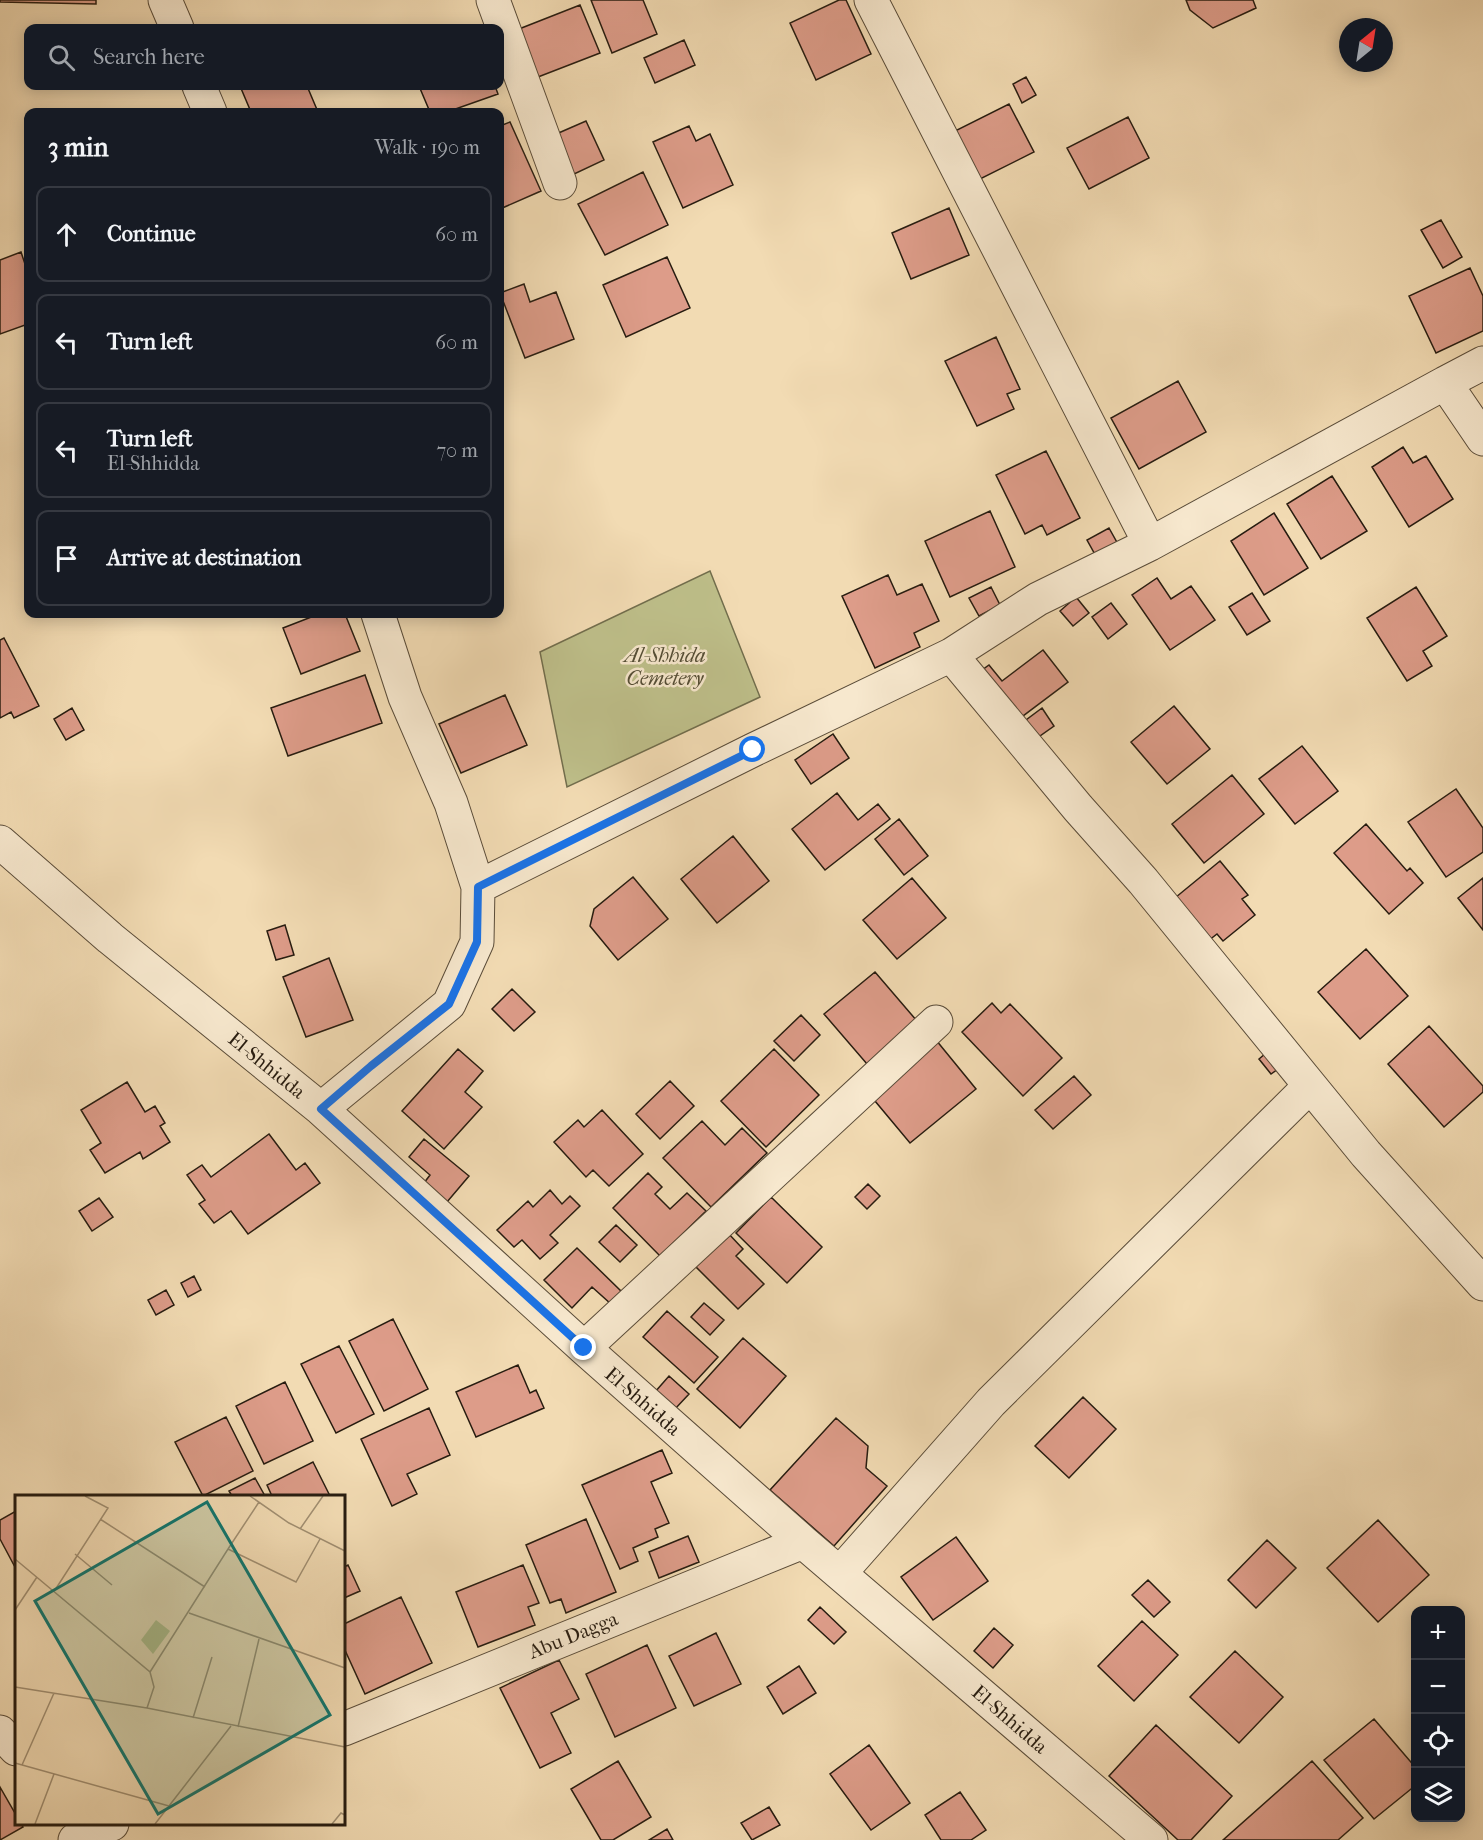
<!DOCTYPE html>
<meta charset="utf-8">
<style>
:root{--surface:#171b24;--page:#20242c;--text:#f1f3f6;--muted:#9ea1a6;--line:#363941}
body{margin:0;font-family:"IM FELL French Canon",serif;background:var(--page);color:var(--text)}
.controls{position:absolute;right:18px;bottom:18px;display:grid;overflow:hidden;border-radius:12px;box-shadow:0 3px 15px #0003}
.controls button{width:54px;height:54px;display:grid;place-items:center;padding:0;border:0;border-bottom:2px solid var(--line);background:var(--surface);color:var(--text);font:30px sans-serif}
.compass{position:absolute;left:1339px;top:18px;width:54px;height:54px;border-radius:50%;background:var(--surface);box-shadow:0 3px 15px #0003;rotate:30deg}
.stop{position:absolute;width:18px;height:18px;margin:-14px;border:4px solid #1a73e8;border-radius:50%;background:#fff}
.stop.end{background:#1a73e8;border-color:#fff;box-shadow:0 2px 6px #0008}
.list{margin:0;padding:0;list-style:none}
h2{display:flex;justify-content:space-between;align-items:center;height:78px;margin:0;padding:0 24px;font-size:26px}
h2 small{font-size:20px;font-weight:400;color:var(--muted)}
.list li{display:grid;grid-template-columns:39px 1fr auto;gap:18px;align-items:center;box-sizing:border-box;height:96px;margin:0 12px 12px;padding:0 12px;border:2px solid var(--line);border-radius:12px}
.list b{display:block;font-size:22px;white-space:nowrap}
.list p{margin:0;font-size:20px;white-space:nowrap;color:var(--muted)}
.list em{font-size:20px;font-style:normal;color:var(--muted)}
.icon{flex:none;width:33px;height:33px;fill:none;stroke:currentColor;stroke-width:2;stroke-linecap:round;stroke-linejoin:round}
.map{position:relative;flex:none;width:1483px;height:1840px;overflow:hidden}
.search{position:absolute;background:var(--surface);box-shadow:0 3px 15px #0003;left:24px;top:24px;width:480px;height:66px;display:flex;align-items:center;gap:15px;box-sizing:border-box;padding:0 21px;border-radius:12px;color:var(--muted);font-size:22px}
.panel{position:absolute;background:var(--surface);box-shadow:0 3px 15px #0003;left:24px;top:108px;width:480px;height:510px;border-radius:12px}
.map>svg:first-child{display:block}
</style>
<div class="map">
<svg width="1483" height="1840" viewBox="0 0 1483 1840">
<rect width="100%" height="100%" fill="#f2dbb3"/>
<filter id="stains"><feTurbulence type="fractalNoise" baseFrequency=".00333" numOctaves="4"/><feColorMatrix values="0 0 0 0 .2 0 0 0 0 .09 0 0 0 0 .02 0 0 0 .5 -.17"/></filter>
<radialGradient id="worn" r=".72"><stop offset=".6" stop-color="#630" stop-opacity="0"/><stop offset="1" stop-color="#630" stop-opacity=".3"/></radialGradient>
<path fill="#bebf8a" stroke="#726e4d" stroke-width="1.5" d="M 710,571 L 760,697 L 567,787 L 540,652 Z"/>
<path fill="#dd9c89" stroke="#271c10" stroke-width="1.5" d="M 0,0 L 96,0 L 96,4 L 0,2 Z
M 591,0 L 643,0 L 657,34 L 612,53 Z
M 839,0 L 846,0 L 871,54 L 816,80 L 790,23 Z
M 1186,0 L 1253,0 L 1256,8 L 1213,28 L 1190,10 Z
M 580,5 L 600,53 L 538,77 L 519,29 Z
M 684,40 L 695,65 L 655,83 L 644,58 Z
M 1026,77 L 1036,95 L 1022,103 L 1013,84 Z
M 240,86 L 307,86 L 318,112 L 251,112 Z
M 419,86 L 495,86 L 498,94 L 447,112 L 430,112 Z
M 1009,104 L 1034,152 L 974,182 L 949,134 Z
M 1128,117 L 1149,158 L 1089,189 L 1067,148 Z
M 586,121 L 604,160 L 572,175 L 554,135 Z
M 510,122 L 541,191 L 500,209 L 500,126 Z
M 689,126 L 696,141 L 710,134 L 733,185 L 683,208 L 653,142 Z
M 643,172 L 668,225 L 605,255 L 578,204 Z
M 949,208 L 969,255 L 911,279 L 892,233 Z
M 1441,220 L 1462,257 L 1443,268 L 1421,230 Z
M 21,252 L 28,273 L 28,324 L 0,334 L 0,260 Z
M 667,257 L 690,308 L 626,337 L 603,285 Z
M 1470,268 L 1483,296 L 1483,331 L 1436,353 L 1409,296 Z
M 524,284 L 530,302 L 556,292 L 574,339 L 525,358 L 500,293 Z
M 996,337 L 1020,389 L 1007,394 L 1014,409 L 977,426 L 945,361 Z
M 1178,381 L 1206,432 L 1139,469 L 1111,418 Z
M 1403,447 L 1413,463 L 1426,456 L 1453,499 L 1409,527 L 1372,467 Z
M 1046,451 L 1080,518 L 1047,535 L 1042,525 L 1025,534 L 996,475 Z
M 1332,476 L 1367,531 L 1321,559 L 1287,504 Z
M 990,511 L 1015,567 L 950,597 L 925,541 Z
M 1274,513 L 1308,568 L 1264,595 L 1231,541 Z
M 1109,528 L 1119,546 L 1097,558 L 1087,540 Z
M 888,575 L 897,595 L 922,584 L 939,621 L 914,633 L 920,647 L 875,668 L 842,596 Z
M 1157,578 L 1171,599 L 1191,586 L 1215,620 L 1170,650 L 1132,595 Z
M 991,587 L 1000,605 L 979,616 L 969,598 Z
M 1416,587 L 1447,636 L 1423,651 L 1432,666 L 1407,681 L 1367,618 Z
M 1252,593 L 1270,621 L 1247,635 L 1229,607 Z
M 1076,597 L 1089,613 L 1073,626 L 1060,611 Z
M 1111,603 L 1127,624 L 1108,639 L 1092,617 Z
M 319,614 L 345,614 L 360,651 L 301,674 L 283,628 Z
M 4,638 L 39,706 L 14,718 L 11,712 L 0,718 L 0,640 Z
M 1043,650 L 1068,682 L 1015,722 L 978,673 L 989,665 L 1002,681 Z
M 365,675 L 382,723 L 288,756 L 271,708 Z
M 505,695 L 527,745 L 461,773 L 439,724 Z
M 1174,706 L 1210,749 L 1167,784 L 1131,742 Z
M 72,708 L 84,730 L 66,740 L 54,719 Z
M 1042,708 L 1054,726 L 1030,743 L 1018,726 Z
M 833,734 L 849,758 L 811,784 L 795,760 Z
M 1302,746 L 1338,791 L 1295,824 L 1259,779 Z
M 1232,775 L 1264,814 L 1204,863 L 1172,824 Z
M 1456,789 L 1483,828 L 1483,852 L 1446,877 L 1408,822 Z
M 837,793 L 858,820 L 878,804 L 890,819 L 825,870 L 792,829 Z
M 899,819 L 928,856 L 904,875 L 875,839 Z
M 1366,824 L 1407,871 L 1410,868 L 1423,883 L 1389,914 L 1334,853 Z
M 733,836 L 769,881 L 717,923 L 681,879 Z
M 1220,861 L 1248,895 L 1242,899 L 1255,915 L 1223,941 L 1217,934 L 1204,944 L 1170,902 Z
M 633,877 L 668,919 L 618,960 L 590,926 L 594,909 Z
M 912,878 L 946,918 L 897,959 L 863,920 Z
M 1483,878 L 1483,930 L 1458,898 Z
M 285,925 L 294,955 L 276,960 L 267,931 Z
M 1366,949 L 1408,996 L 1360,1039 L 1318,992 Z
M 329,958 L 353,1020 L 306,1037 L 283,977 Z
M 875,972 L 917,1021 L 867,1064 L 824,1014 Z
M 512,989 L 535,1012 L 514,1031 L 492,1009 Z
M 992,1003 L 1001,1013 L 1010,1004 L 1062,1058 L 1023,1096 L 962,1032 Z
M 801,1015 L 820,1035 L 794,1061 L 774,1041 Z
M 1429,1026 L 1483,1086 L 1483,1092 L 1444,1127 L 1388,1064 Z
M 936,1040 L 976,1089 L 910,1143 L 870,1095 Z
M 1272,1048 L 1285,1064 L 1271,1074 L 1259,1059 Z
M 458,1049 L 483,1071 L 465,1092 L 482,1107 L 444,1149 L 402,1111 Z
M 774,1049 L 819,1095 L 766,1147 L 721,1101 Z
M 1074,1076 L 1091,1095 L 1053,1129 L 1035,1110 Z
M 670,1081 L 694,1106 L 660,1139 L 636,1114 Z
M 127,1082 L 145,1112 L 155,1106 L 165,1123 L 160,1126 L 170,1142 L 143,1159 L 140,1152 L 105,1173 L 90,1150 L 101,1143 L 81,1110 Z
M 602,1110 L 643,1154 L 609,1186 L 593,1170 L 586,1177 L 554,1142 L 578,1120 L 584,1127 Z
M 702,1121 L 725,1145 L 742,1128 L 767,1153 L 711,1207 L 663,1158 Z
M 269,1134 L 296,1170 L 305,1163 L 320,1183 L 248,1234 L 231,1211 L 214,1223 L 199,1204 L 205,1200 L 187,1175 L 202,1165 L 211,1177 Z
M 424,1139 L 469,1176 L 447,1202 L 424,1183 L 430,1175 L 409,1157 Z
M 648,1173 L 662,1187 L 655,1194 L 670,1209 L 687,1193 L 706,1211 L 660,1256 L 613,1208 Z
M 868,1184 L 880,1196 L 867,1209 L 855,1197 Z
M 550,1190 L 562,1204 L 570,1196 L 580,1206 L 550,1235 L 558,1243 L 540,1259 L 522,1240 L 514,1247 L 497,1230 L 528,1201 L 533,1207 Z
M 771,1197 L 822,1247 L 787,1283 L 736,1233 Z
M 99,1198 L 113,1217 L 92,1231 L 79,1211 Z
M 616,1225 L 637,1245 L 620,1262 L 599,1242 Z
M 727,1232 L 743,1249 L 736,1256 L 764,1284 L 738,1309 L 694,1265 Z
M 577,1248 L 623,1293 L 611,1304 L 592,1287 L 572,1308 L 544,1280 Z
M 194,1276 L 201,1290 L 188,1297 L 181,1283 Z
M 166,1290 L 174,1305 L 156,1315 L 148,1300 Z
M 704,1303 L 724,1320 L 710,1335 L 691,1317 Z
M 667,1311 L 718,1357 L 694,1383 L 643,1337 Z
M 393,1319 L 428,1389 L 384,1411 L 349,1341 Z
M 743,1338 L 786,1376 L 740,1428 L 697,1389 Z
M 339,1346 L 374,1414 L 336,1433 L 301,1364 Z
M 518,1365 L 530,1393 L 536,1390 L 544,1408 L 476,1437 L 456,1392 Z
M 669,1376 L 689,1394 L 675,1409 L 655,1392 Z
M 285,1382 L 313,1441 L 264,1464 L 236,1406 Z
M 1083,1397 L 1116,1429 L 1069,1478 L 1035,1446 Z
M 429,1408 L 450,1455 L 407,1474 L 417,1494 L 392,1506 L 361,1439 Z
M 226,1417 L 253,1471 L 203,1496 L 175,1442 Z
M 836,1418 L 868,1446 L 866,1468 L 887,1486 L 834,1546 L 770,1490 Z
M 662,1450 L 672,1473 L 651,1482 L 669,1523 L 655,1529 L 658,1537 L 633,1548 L 638,1561 L 620,1569 L 582,1485 Z
M 313,1462 L 330,1496 L 272,1496 L 267,1485 Z
M 255,1478 L 265,1496 L 232,1496 L 229,1491 Z
M 16,1511 L 16,1569 L 0,1539 L 0,1520 Z
M 586,1519 L 616,1592 L 566,1613 L 561,1599 L 550,1603 L 526,1545 Z
M 1378,1520 L 1429,1575 L 1378,1622 L 1327,1568 Z
M 688,1536 L 699,1562 L 659,1578 L 649,1552 Z
M 956,1537 L 988,1581 L 933,1620 L 901,1577 Z
M 1267,1540 L 1296,1568 L 1256,1608 L 1228,1580 Z
M 348,1565 L 360,1591 L 344,1598 L 344,1567 Z
M 523,1565 L 539,1603 L 528,1607 L 535,1625 L 478,1647 L 456,1592 Z
M 1148,1580 L 1170,1602 L 1154,1617 L 1132,1595 Z
M 401,1597 L 432,1663 L 365,1694 L 344,1648 L 344,1624 Z
M 820,1607 L 846,1632 L 834,1644 L 808,1620 Z
M 1142,1621 L 1178,1655 L 1134,1701 L 1098,1666 Z
M 994,1628 L 1013,1645 L 993,1668 L 974,1651 Z
M 716,1633 L 741,1684 L 694,1706 L 669,1656 Z
M 647,1645 L 676,1708 L 615,1737 L 586,1674 Z
M 1235,1651 L 1283,1697 L 1239,1743 L 1190,1697 Z
M 559,1660 L 579,1699 L 551,1713 L 571,1753 L 540,1768 L 500,1688 Z
M 799,1666 L 816,1693 L 783,1714 L 767,1687 Z
M 1374,1719 L 1416,1768 L 1416,1785 L 1374,1819 L 1324,1760 Z
M 1156,1725 L 1232,1796 L 1191,1840 L 1178,1840 L 1109,1776 Z
M 869,1745 L 910,1803 L 871,1830 L 830,1774 Z
M 618,1761 L 651,1817 L 613,1840 L 601,1840 L 571,1789 Z
M 1312,1761 L 1363,1818 L 1338,1840 L 1223,1840 Z
M 0,1787 L 16,1815 L 16,1824 L 21,1824 L 23,1827 L 0,1840 Z
M 960,1792 L 986,1830 L 971,1840 L 941,1840 L 925,1815 Z
M 769,1807 L 780,1825 L 752,1840 L 741,1823 Z
M 667,1829 L 673,1840 L 649,1840 Z"/>
<g fill="none" stroke-linecap="round" stroke-linejoin="round">
<g stroke="#5a4c39" stroke-width="35">
<path id="minor" d="M 165,0 L 177,28
M 493,0 L 560,183
M 871,0 L 1150,544
M 199,86 L 210,112
M 1445,383 L 1483,363
M 951,655 L 1078,808 L 1143,881 L 1366,1154 L 1483,1284
M 0,842 L 110,938 L 321,1109 L 584,1348 L 803,1542 L 1151,1840
M 478,887 L 753,750 L 951,655 L 1038,599 L 1150,544 L 1445,383 L 1483,439
M 321,1109 L 449,1004 L 477,942 L 478,887 L 451,803 L 405,697 L 378,614
M 584,1348 L 936,1022
M 840,1573 L 991,1402 L 1310,1086
M 344,1729 L 803,1542
M 0,1732 L 16,1749
M 75,1840 L 112,1824"/>
</g>
<use href="#minor" stroke="#f7e8ce" stroke-width="33"/>
</g>
<g fill="none" stroke-linecap="round" stroke-linejoin="round">
<path stroke="#1a73e8" stroke-width="8" d="M 584,1348 L 321,1109 L 371,1066 L 449,1004 L 477,942 L 478,887 L 753,750"/>
</g>
<g text-anchor="middle" stroke-width="5" stroke-linejoin="round" paint-order="stroke">
<g font-size="20" font-style="italic" fill="#544d35" stroke="#f7e8ce">
<text x="665" y="662">Al-Shhida<tspan x="665" dy="23">Cemetery</tspan></text>
</g>
<g font-size="20" fill="#271c10" stroke="#f7e8ce">
<text transform="translate(267 1065) rotate(39)" y="7">El-Shhidda</text>
<text transform="translate(643 1401) rotate(41)" y="7">El-Shhidda</text>
<text transform="translate(573 1635) rotate(-22)" y="7">Abu Dagga</text>
<text transform="translate(1010 1719) rotate(41)" y="7">El-Shhidda</text>
</g>
</g>
<g transform="translate(15 1495)">
<rect width="330" height="330" fill="#f2dbb3"/>
<path d="M 141,125 L 155,136 L 138,159 L 126,145 Z" fill="#bebf8a"/>
<path fill="none" stroke="#a18f72" stroke-width="1.5" d="M 235,1 L 274,28 L 330,56M 85,24 L 190,92M 285,34 L 308,1M 213,54 L 244,7M 60,59 L 97,90M 0,64 L 135,177 L 139,192 L 132,213M 40,95 L 93,13 L 70,1M 0,115 L 22,82M 174,118 L 330,173M 135,177 L 213,54 L 281,87 L 305,44M 0,192 L 132,213 L 330,252M 178,223 L 197,162M 223,232 L 244,144M 0,268 L 154,311M 7,270 L 39,198M 20,329 L 39,279M 140,329 L 216,231M 317,329 L 326,318 L 330,320"/>
<path fill="#0f766e" fill-opacity="0.15" stroke="#0f766e" stroke-width="3" d="M 192,7 L 315,220 L 143,319 L 20,106 Z"/>
<rect width="330" height="330" fill="none" stroke="#271c10" stroke-width="3"/>
</g>
<rect width="100%" height="100%" filter="url(#stains)"/>
<rect width="100%" height="100%" fill="url(#worn)"/>
</svg>
<div class="controls">
<button>+</button>
<button>−</button>
<button><svg class="icon" aria-label="locate" viewBox="0 0 24 24"><circle cx="12" cy="12" r="6"/><path d="M12 2v4M12 18v4M2 12h4M18 12h4"/></svg></button>
<button><svg class="icon" aria-label="layers" viewBox="0 0 24 24"><path d="M12 4l9 5-9 5-9-5zM3 14l9 5 9-5"/></svg></button>
</div>
<svg class="compass" viewBox="-18 -18 36 36"><path d="M0-13l5 13h-10z" fill="#e53935"/><path d="M0 13l5-13h-10z" fill="#9ea1a6"/></svg>
<div class="stop" style="left:753px;top:750px"></div>
<div class="stop end" style="left:584px;top:1348px"></div>
<div class="search"><svg class="icon" aria-label="search" viewBox="0 0 24 24"><circle cx="10" cy="10" r="6"/><path d="M15 15l6 6"/></svg>Search here</div>
<section class="panel">
<h2>3 min<small>Walk · 190 m</small></h2>
<ul class="list">
<li><svg class="icon" aria-label="ahead" viewBox="0 0 24 24"><path d="M12 20V5M6 11l6-6 6 6"/></svg><div><b>Continue</b></div><em>60 m</em></li>
<li><svg class="icon" aria-label="left" viewBox="0 0 24 24"><path d="M17 20v-9H6M10 6l-5 5 5 5"/></svg><div><b>Turn left</b></div><em>60 m</em></li>
<li><svg class="icon" aria-label="left" viewBox="0 0 24 24"><path d="M17 20v-9H6M10 6l-5 5 5 5"/></svg><div><b>Turn left</b><p>El-Shhidda</p></div><em>70 m</em></li>
<li><svg class="icon" aria-label="arrive" viewBox="0 0 24 24"><path d="M6 21V4h12l-3 4 3 4H6"/></svg><div><b>Arrive at destination</b></div></li>
</ul>
</section>
</div>
